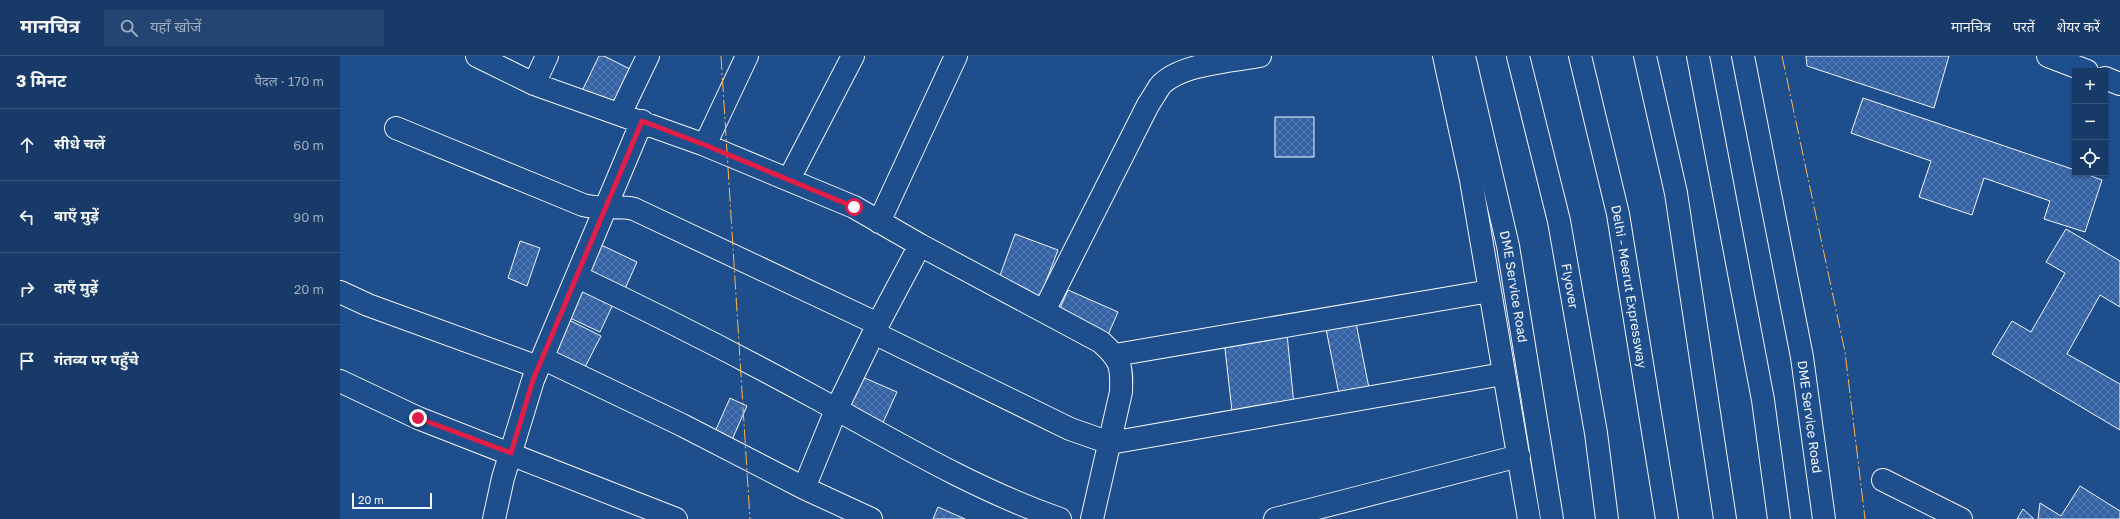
<!DOCTYPE html>
<html lang="hi">
<meta charset="utf-8">
<style>
:root{--surface:#173a69;--page:#244571;--text:#f1f3f6;--muted:#9eadc0;--line:#36547d}
body{margin:0;font-family:"Golos Text","Noto Sans Devanagari",sans-serif;background:var(--page);color:var(--text)}
.controls{position:absolute;right:12px;top:12px;display:grid;overflow:hidden;border-radius:0px;box-shadow:0 1px 3px #0004}
.controls button{width:36px;height:36px;display:grid;place-items:center;padding:0;border:0;border-bottom:1px solid var(--line);background:var(--surface);color:var(--text);font:20px sans-serif}
.scale{position:absolute;left:12px;bottom:10px;width:80px;box-sizing:border-box;padding-left:4px;border:2px solid #f2f6ff;border-top:0;font-size:11px;line-height:14px;white-space:nowrap;color:#f2f6ff;-webkit-text-stroke:3px #1f4e8c;paint-order:stroke}
.stop{position:absolute;width:12px;height:12px;margin:-9px;border:3px solid #e11d48;border-radius:50%;background:#fff}
.stop.end{background:#e11d48;border-color:#fff;box-shadow:0 1px 4px #0008}
.list{margin:0;padding:0;list-style:none}
h2{display:flex;justify-content:space-between;align-items:center;height:52px;margin:0;padding:0 16px;font-size:17px}
h2 small{font-size:13px;font-weight:400;color:var(--muted)}
.list li{display:grid;grid-template-columns:26px 1fr auto;gap:12px;align-items:center;box-sizing:border-box;height:72px;padding:0 16px;border-top:1px solid var(--line)}
.list b{display:block;font-size:15px;white-space:nowrap}
.list em{font-size:13px;font-style:normal;color:var(--muted)}
.icon{flex:none;width:22px;height:22px;fill:none;stroke:currentColor;stroke-width:2;stroke-linecap:round;stroke-linejoin:round}
.map{position:relative;flex:none;width:1780px;height:463px;overflow:hidden}
header{display:flex;align-items:center;gap:24px;box-sizing:border-box;height:56px;padding:0 20px;background:var(--surface);border-bottom:1px solid var(--line)}
header strong{font-size:19px}
nav{display:flex;gap:22px;margin-inline-start:auto;font-size:14px}
.search{width:280px;height:36px;background:var(--page);display:flex;align-items:center;gap:10px;box-sizing:border-box;padding:0 14px;border-radius:0px;color:var(--muted);font-size:15px}
main{display:flex}
aside{flex:1;background:var(--surface)}
.map>svg:first-child{display:block}
</style>
<header>
<strong>मानचित्र</strong>
<div class="search"><svg class="icon" aria-label="search" viewBox="0 0 24 24"><circle cx="10" cy="10" r="6"/><path d="M15 15l6 6"/></svg>यहाँ खोजें</div>
<nav><a>मानचित्र</a><a>परतें</a><a>शेयर करें</a></nav>
</header>
<main>
<aside>
<h2>3 मिनट<small>पैदल · 170 m</small></h2>
<ul class="list">
<li><svg class="icon" aria-label="ahead" viewBox="0 0 24 24"><path d="M12 20V5M6 11l6-6 6 6"/></svg><div><b>सीधे चलें</b></div><em>60 m</em></li>
<li><svg class="icon" aria-label="left" viewBox="0 0 24 24"><path d="M17 20v-9H6M10 6l-5 5 5 5"/></svg><div><b>बाएँ मुड़ें</b></div><em>90 m</em></li>
<li><svg class="icon" aria-label="right" viewBox="0 0 24 24"><path d="M7 20v-9h11M14 6l5 5-5 5"/></svg><div><b>दाएँ मुड़ें</b></div><em>20 m</em></li>
<li><svg class="icon" aria-label="arrive" viewBox="0 0 24 24"><path d="M6 21V4h12l-3 4 3 4H6"/></svg><div><b>गंतव्य पर पहुँचे</b></div></li>
</ul>
</aside>
<div class="map">
<svg width="1780" height="463" viewBox="0 0 1780 463">
<defs>
<pattern id="building-cross-hatch" width="8" height="8" patternUnits="userSpaceOnUse"><rect width="8" height="8" fill="#3563a3"/><path d="M0 0l8 8M0 8l8-8" fill="none" stroke="#537ab1"/></pattern>
</defs>
<rect width="100%" height="100%" fill="#1f4e8c"/>
<path fill="url(#building-cross-hatch)" stroke="#f2f6ff" d="M 259,0 L 264,0 L 292,14 L 276,50 L 242,35 Z
M 1466,0 L 1609,0 L 1594,52 L 1467,10 Z
M 1523,42 L 1735,114 L 1735,117 L 1743,117 L 1762,124 L 1745,176 L 1704,163 L 1710,145 L 1644,122 L 1632,159 L 1579,141 L 1591,105 L 1511,77 Z
M 935,61 L 974,61 L 974,101 L 935,101 Z
M 1726,173 L 1780,205 L 1780,251 L 1760,239 L 1727,298 L 1780,328 L 1780,374 L 1652,298 L 1672,265 L 1691,276 L 1725,217 L 1706,206 Z
M 675,178 L 718,194 L 700,241 L 658,225 Z
M 180,185 L 200,192 L 187,230 L 168,222 Z
M 259,188 L 297,206 L 284,235 L 245,217 Z
M 245,228 L 276,242 L 260,276 L 230,262 Z
M 728,234 L 778,256 L 768,279 L 718,257 Z
M 225,262 L 261,280 L 243,315 L 207,297 Z
M 1015,262 L 1029,332 L 999,338 L 985,268 Z
M 947,278 L 954,349 L 892,355 L 884,284 Z
M 520,320 L 557,336 L 541,371 L 504,354 Z
M 390,342 L 407,350 L 391,386 L 374,378 Z
M 1740,430 L 1780,455 L 1780,463 L 1698,463 L 1700,447 L 1721,460 Z
M 598,451 L 625,463 L 593,463 Z
M 1683,453 L 1694,463 L 1677,463 Z"/>
<g fill="none" stroke-linecap="round" stroke-linejoin="round">
<g stroke="#f2f6ff" stroke-width="24">
<path id="minor" d="M 137,0 L 194,28 L 365,89 L 514,151 L 580,189 L 761,286 C 781,304 782,310 781,336 L 752,463
M 1104,0 L 1131,124 L 1189,463
M 1708,0 L 1747,15
M 1765,22 L 1780,28
M 194,28 L 207,0
M 280,58 L 308,0
M 56,72 L 243,149 C 260,154 277,149 294,153 L 538,268 L 580,189
M 365,89 L 407,0
M 449,123 L 513,0
M 539,166 L 616,0
M 238,221 C 318,259 397,299 476,342 C 556,386 634,433 720,463
M 0,236 L 28,249 L 198,311
M 704,255 L 808,49 C 812,43 816,36 820,30 C 839,8 892,5 920,0
M 534,277 L 730,373 L 770,387 L 1163,318
M 775,299 L 1150,235
M 202,302 L 342,369 L 464,432 L 496,354 L 538,268
M 0,325 L 78,362 L 336,463
M 1543,424 L 1621,463
M 464,432 L 531,463
M 154,463 L 163,422 L 193,324 L 302,65
M 935,463 L 1179,400"/>
</g>
<g stroke="#f2f6ff" stroke-width="24">
<g id="secondary">
<path id="s1" d="M 1124,0 L 1168,190 L 1212,463"/>
<path id="s2" d="M 1403,0 L 1462,301 L 1484,463"/>
</g>
</g>
<g stroke="#f2f6ff" stroke-width="24">
<g id="trunk">
<path id="s3" d="M 1178,0 L 1219,165 L 1256,377 L 1267,463"/>
<path d="M 1358,0 L 1423,344 L 1439,463"/>
</g>
</g>
<g stroke="#f2f6ff" stroke-width="24">
<g id="motorway">
<path id="s4" d="M 1240,0 L 1278,158 L 1327,463"/>
<path d="M 1305,0 L 1336,137 L 1385,463"/>
</g>
</g>
<use href="#minor" stroke="#1f4e8c" stroke-width="22"/>
<use href="#secondary" stroke="#1f4e8c" stroke-width="22"/>
<use href="#trunk" stroke="#1f4e8c" stroke-width="22"/>
<use href="#motorway" stroke="#1f4e8c" stroke-width="22"/>
<path stroke="#ffb74d" stroke-width="1" stroke-dasharray="14 3 2 3" stroke-linecap="butt" d="M 381,0 L 410,463
M 1442,0 L 1505,296 L 1525,463"/>
</g>
<g fill="none" stroke-linecap="round" stroke-linejoin="round">
<path stroke="#e11d48" stroke-width="5" d="M 78,362 L 171,397 L 193,324 L 302,65 L 365,89 L 514,151"/>
</g>
<g text-anchor="middle" stroke-width="3" stroke-linejoin="round" paint-order="stroke">
<g font-size="13" fill="#f2f6ff" stroke="#1f4e8c">
<text dy="5" stroke="none"><textPath href="#s1" startOffset="236">DME Service Road</textPath></text>
<text dy="5" stroke="none"><textPath href="#s3" startOffset="236">Flyover</textPath></text>
<text dy="5" stroke="none"><textPath href="#s4" startOffset="236">Delhi - Meerut Expressway</textPath></text>
<text dy="5" stroke="none"><textPath href="#s2" startOffset="367">DME Service Road</textPath></text>
</g>
</g>
</svg>
<div class="controls">
<button>+</button>
<button>−</button>
<button><svg class="icon" aria-label="locate" viewBox="0 0 24 24"><circle cx="12" cy="12" r="6"/><path d="M12 2v4M12 18v4M2 12h4M18 12h4"/></svg></button>
</div>
<div class="scale">20 m</div>
<div class="stop" style="left:514px;top:151px"></div>
<div class="stop end" style="left:78px;top:362px"></div>
</div>
</main>
